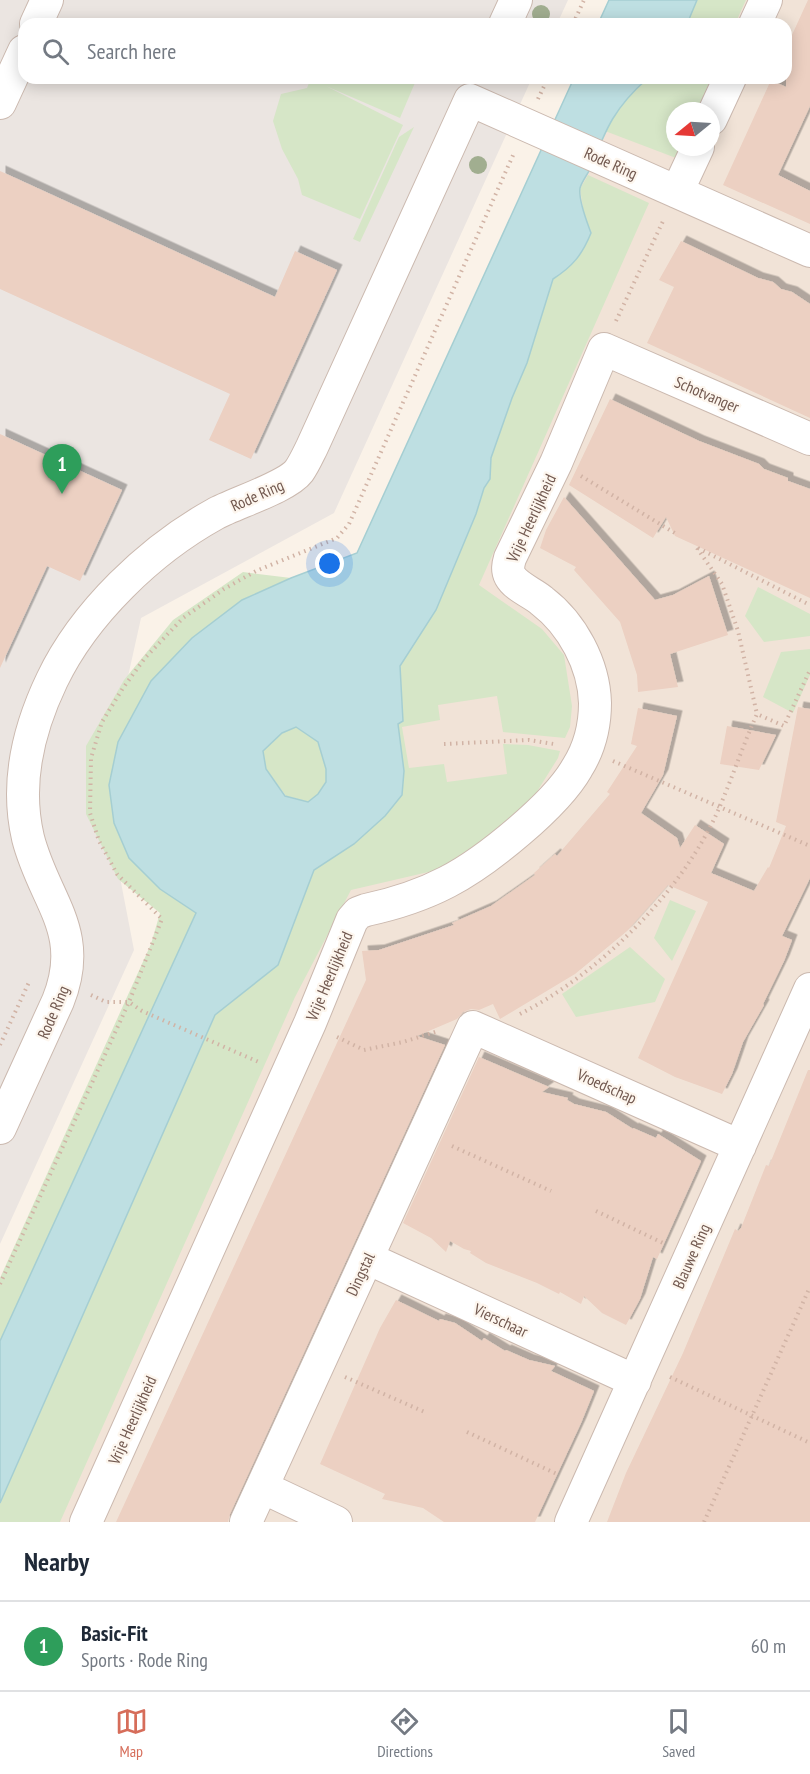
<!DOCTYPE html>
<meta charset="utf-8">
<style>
:root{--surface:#fff;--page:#f2f2f3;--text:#1f2937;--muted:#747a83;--line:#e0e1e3;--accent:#d66d5a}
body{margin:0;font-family:"PT Sans Narrow",sans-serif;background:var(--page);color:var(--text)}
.compass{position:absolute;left:666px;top:102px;width:54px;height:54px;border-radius:50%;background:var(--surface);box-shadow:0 3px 15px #0003;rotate:252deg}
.you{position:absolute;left:330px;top:564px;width:21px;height:21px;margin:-15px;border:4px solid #fff;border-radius:50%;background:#1a73e8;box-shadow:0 0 0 9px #1a73e833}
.badge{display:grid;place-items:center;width:39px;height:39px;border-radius:50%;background:var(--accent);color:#fff;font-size:20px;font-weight:700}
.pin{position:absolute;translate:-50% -50px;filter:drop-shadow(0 2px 3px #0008)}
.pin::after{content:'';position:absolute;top:32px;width:21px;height:18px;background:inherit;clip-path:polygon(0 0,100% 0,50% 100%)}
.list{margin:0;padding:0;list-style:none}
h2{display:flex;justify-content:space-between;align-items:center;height:78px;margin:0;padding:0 24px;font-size:26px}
h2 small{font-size:20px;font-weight:400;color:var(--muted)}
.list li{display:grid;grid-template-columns:39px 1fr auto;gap:18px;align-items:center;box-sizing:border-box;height:90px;padding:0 24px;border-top:2px solid var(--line)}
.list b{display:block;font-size:22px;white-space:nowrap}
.list p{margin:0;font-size:20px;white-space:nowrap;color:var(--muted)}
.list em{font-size:20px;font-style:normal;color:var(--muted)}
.icon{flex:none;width:33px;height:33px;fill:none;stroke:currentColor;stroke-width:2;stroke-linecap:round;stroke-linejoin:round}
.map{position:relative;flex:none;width:810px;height:1522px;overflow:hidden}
.search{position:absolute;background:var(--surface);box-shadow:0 3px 15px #0003;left:18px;right:18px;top:18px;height:66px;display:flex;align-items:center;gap:15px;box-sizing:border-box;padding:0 21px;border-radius:18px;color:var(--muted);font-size:22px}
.sheet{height:168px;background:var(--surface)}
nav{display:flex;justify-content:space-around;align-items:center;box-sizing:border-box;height:84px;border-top:2px solid var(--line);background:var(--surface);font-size:16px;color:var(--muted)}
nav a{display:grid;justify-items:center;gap:3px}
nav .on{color:var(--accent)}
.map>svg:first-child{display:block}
</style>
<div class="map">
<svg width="810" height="1522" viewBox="0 0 810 1522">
<defs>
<filter id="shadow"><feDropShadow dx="5.5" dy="-5.5" stdDeviation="0" flood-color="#0004"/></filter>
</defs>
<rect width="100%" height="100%" fill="#faf2e8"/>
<path fill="#f1e3d7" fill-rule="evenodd" d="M 631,0 L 810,0 L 810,1522 L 0,1522 L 595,78 L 786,78 L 786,24 L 620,24 ZM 675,111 L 711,111 L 711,147 L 675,147 Z"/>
<path fill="#ebe5e1" d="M 0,0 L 568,0 L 557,24 L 24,24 L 24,78 L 532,78 L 334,513 L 141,618 L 103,789 L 134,950 L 0,1244 Z"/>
<path fill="#d6e6c7" d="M 697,0 L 746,0 L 735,24 L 687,24 Z
M 311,78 L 417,78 L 400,118 L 326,86 L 403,125 L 360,219 L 302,195 L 298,179 L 282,149 L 273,121 L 281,94 L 307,88 Z
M 648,78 L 711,78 L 697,111 L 675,111 L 675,147 L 681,147 L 676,158 L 605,131 L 622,103 Z
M 414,127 L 360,242 L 353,239 L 399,137 Z
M 588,175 L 649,203 L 479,585 L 542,629 L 564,655 L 572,706 L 570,727 L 565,738 L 503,732 L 497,696 L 438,705 L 440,720 L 402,727 L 409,768 L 444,764 L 447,782 L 507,774 L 503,744 L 528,745 L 560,751 L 558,758 L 533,798 L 490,836 L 437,870 L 351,890 L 295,997 L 60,1522 L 0,1522 L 0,1503 L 215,1015 L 278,965 L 314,870 L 354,844 L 385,816 L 404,771 L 398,724 L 403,721 L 400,666 L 436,610 L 476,514 L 484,488 L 490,479 L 491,458 L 512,398 L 527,363 L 553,279 C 573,266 582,255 591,233 L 584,214 L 580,189 Z
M 243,572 L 291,578 L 242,600 L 151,681 L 118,742 L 114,823 L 129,858 L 160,889 L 196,913 L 0,1341 L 0,1278 L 151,944 L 160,913 L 118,879 L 86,814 L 86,746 L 124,680 L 173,620 Z
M 758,587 L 810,614 L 810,636 L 764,642 L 745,616 Z
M 810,649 L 810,675 L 793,713 L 763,697 L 781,652 Z
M 296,727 L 318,742 L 326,769 L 326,782 L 318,794 L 309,802 L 286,796 L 266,769 L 263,751 L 282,733 Z
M 670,900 L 696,911 L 672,961 L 654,938 Z
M 630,947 L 665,979 L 655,1002 L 576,1017 L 562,994 Z"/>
<path fill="#bedfe2" stroke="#a5ced2" stroke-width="1.5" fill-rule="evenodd" d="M 609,0 L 697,0 L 687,24 L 598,24 Z
M 574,78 L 648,78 C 615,107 606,128 591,167 C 588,174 582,181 580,188 C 578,200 587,222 591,233 C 582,255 573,266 553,279 L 527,363 L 512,398 L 491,458 L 490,479 L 484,488 L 476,514 L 436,610 L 400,666 L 403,721 L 398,724 L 404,771 L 402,795 L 385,816 L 354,844 L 314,870 L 278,965 L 215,1015 L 0,1503 L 0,1341 L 196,913 L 160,889 L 129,858 L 114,823 L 109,785 L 118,742 L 151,681 L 192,638 L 242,600 L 291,578 L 357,553 ZM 296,727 L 318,742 L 326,769 L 326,782 L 318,794 L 308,802 L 285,796 L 266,769 L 263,751 L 282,733 Z"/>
<path fill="#ecd0c2" filter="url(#shadow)" d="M 808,0 L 810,0 L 810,106 L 778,175 L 810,191 L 810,224 L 723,185 L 771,80 L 786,87 L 786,48 Z
M 0,171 L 275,297 L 295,251 L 337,270 L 251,459 L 209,440 L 230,394 L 0,289 Z
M 681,241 L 758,278 L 773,282 L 781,289 L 792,292 L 810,304 L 810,418 L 647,343 L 674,287 L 659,280 Z
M 610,399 L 699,441 L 759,464 L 764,469 L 788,478 L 788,481 L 810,489 L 810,598 L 675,536 L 666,517 L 653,538 L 569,485 Z
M 0,434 L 122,490 L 80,581 L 47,566 L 0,668 Z
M 564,497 L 655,600 L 673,595 L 709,576 L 728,635 L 670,654 L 678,687 L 638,692 L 637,675 L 620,622 L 574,570 L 576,567 L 540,548 L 546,530 Z
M 798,707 L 810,709 L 810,878 L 782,936 L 792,940 L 784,961 L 763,1004 L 764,1005 L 743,1042 L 732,1074 L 722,1094 L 675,1077 L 638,1058 L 708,902 L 668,885 L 627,931 L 575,974 L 500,1019 L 493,1004 L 479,1010 L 471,1009 L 463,1012 L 457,1019 L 417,1036 L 445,1045 L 230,1514 L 228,1522 L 116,1522 L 366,980 L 362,951 L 379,950 L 454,925 L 452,923 L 491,906 L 535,875 L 534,873 L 555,854 L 557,856 L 610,794 L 607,792 L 637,746 L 631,744 L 638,708 L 677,716 L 663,775 L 641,813 L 677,838 L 680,848 L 695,825 L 724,844 L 711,873 L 754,891 L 768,867 L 769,868 L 786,826 L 776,822 Z
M 727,726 L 776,735 L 759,770 L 720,764 Z
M 479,1057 L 549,1087 L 542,1092 L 568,1098 L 567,1100 L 574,1104 L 606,1112 L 633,1129 L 633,1128 L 656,1138 L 658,1134 L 701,1161 L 657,1259 L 653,1257 L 640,1299 L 626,1325 L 602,1313 L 584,1296 L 581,1304 L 560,1292 L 559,1294 L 537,1283 L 486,1263 L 470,1253 L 471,1251 L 464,1249 L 450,1241 L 446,1252 L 431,1238 L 403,1223 Z
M 808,1070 L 810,1070 L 810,1522 L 607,1522 L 626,1473 L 683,1353 L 735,1229 L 738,1231 L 741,1228 L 766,1165 L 769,1166 Z
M 396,1300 L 439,1321 L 440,1319 L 455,1323 L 482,1341 L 484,1338 L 505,1351 L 506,1350 L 529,1360 L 555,1366 L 551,1371 L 594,1391 L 581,1423 L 535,1522 L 444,1522 L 423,1508 L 382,1499 L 385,1494 L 320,1464 L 380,1328 Z"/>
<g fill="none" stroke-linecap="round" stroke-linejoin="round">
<g stroke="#cbb9af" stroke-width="34">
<path id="street" d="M 36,24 L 47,0
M 505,24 L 516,0
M 755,24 L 766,0
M 0,103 L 24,51
M 711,119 L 730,78
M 677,192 L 698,147
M 0,1128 L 58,1001 C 86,931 44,901 28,838 C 15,783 28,730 52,680 C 84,613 150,550 215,514 C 235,503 287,487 299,471 C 304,464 308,455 312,447 L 470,100 L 810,251
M 367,1258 L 635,1381
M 262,1487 L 336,1522
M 86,1522 L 310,1023 L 352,920 L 358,913 L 366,910 C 394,904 422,895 447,882 C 486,862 556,805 577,768 C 589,749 595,726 595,703 C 594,664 572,624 542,601 C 533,593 516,587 510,576 C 507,570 508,565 510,558 L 556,463 L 604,349 L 810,439
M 246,1522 L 473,1027 L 740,1146
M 571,1522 L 810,989"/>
</g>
<path stroke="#d1b3a5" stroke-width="4" stroke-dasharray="1.5 4.5" stroke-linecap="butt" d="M 573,24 L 584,0
M 538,99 L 548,78
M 616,321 L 664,219
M 581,476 L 678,535
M 697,548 L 722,584 L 738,631 L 757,714
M 698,548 L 810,605
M 444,744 L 529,740 L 554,744
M 613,761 L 810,846
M 91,995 L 106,1002 L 129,1002 L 142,1011 L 261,1063
M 520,1014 C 598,974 679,895 716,815 C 731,782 742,747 757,714 L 784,726 L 810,670
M 337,1037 L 364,1050 L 403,1042 L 438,1031
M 0,1045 L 30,980
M 452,1146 L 551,1191
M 596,1211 L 663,1243
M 0,1284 L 129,1002 L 162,919 L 117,874 L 99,841 L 90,813 L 91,758 L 102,722 L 123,688 L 145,658 L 183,618 L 224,589 L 256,571 L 337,538 L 349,524 L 514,153
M 345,1377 L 427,1413
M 670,1377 L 810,1443
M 467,1432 L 559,1475
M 704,1522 L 810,1287"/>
<use href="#street" stroke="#fff" stroke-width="32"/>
</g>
<g fill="#a1ae90">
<circle cx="541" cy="14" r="9"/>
<circle cx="478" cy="165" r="9"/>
</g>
<g text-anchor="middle" stroke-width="4.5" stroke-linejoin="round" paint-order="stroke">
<g font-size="16" fill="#71584f" stroke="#fdf6ee">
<text transform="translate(611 163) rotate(24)" y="6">Rode Ring</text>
<text transform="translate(707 394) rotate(23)" y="6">Schotvanger</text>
<text transform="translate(257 495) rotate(-24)" y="6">Rode Ring</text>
<text transform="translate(531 518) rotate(-65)" y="6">Vrije Heerlijkheid</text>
<text transform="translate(329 976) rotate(-67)" y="6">Vrije Heerlijkheid</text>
<text transform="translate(53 1012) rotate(-67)" y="6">Rode Ring</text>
<text transform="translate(607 1086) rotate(24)" y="6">Vroedschap</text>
<text transform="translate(691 1256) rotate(-66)" y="6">Blauwe Ring</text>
<text transform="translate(360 1274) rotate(-65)" y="6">Dingstal</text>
<text transform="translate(501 1320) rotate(25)" y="6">Vierschaar</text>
<text transform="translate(132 1420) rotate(-66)" y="6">Vrije Heerlijkheid</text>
</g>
</g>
</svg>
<svg class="compass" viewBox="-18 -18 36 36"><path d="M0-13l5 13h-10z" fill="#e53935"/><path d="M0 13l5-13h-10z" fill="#747a83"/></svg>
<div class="you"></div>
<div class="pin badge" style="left:62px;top:494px;background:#2e9e5b">1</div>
<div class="search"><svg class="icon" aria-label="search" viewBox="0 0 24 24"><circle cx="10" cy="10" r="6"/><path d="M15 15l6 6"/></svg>Search here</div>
</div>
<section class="sheet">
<h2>Nearby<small></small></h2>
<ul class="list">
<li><span class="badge" style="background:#2e9e5b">1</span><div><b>Basic-Fit</b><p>Sports · Rode Ring</p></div><em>60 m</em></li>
</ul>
</section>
<nav>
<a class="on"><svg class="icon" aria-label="map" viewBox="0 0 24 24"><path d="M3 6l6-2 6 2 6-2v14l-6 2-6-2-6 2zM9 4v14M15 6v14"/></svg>Map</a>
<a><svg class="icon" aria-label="directions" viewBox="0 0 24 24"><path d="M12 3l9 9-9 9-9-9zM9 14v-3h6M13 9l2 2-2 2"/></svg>Directions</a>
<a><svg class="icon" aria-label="saved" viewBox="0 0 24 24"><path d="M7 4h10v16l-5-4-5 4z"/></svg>Saved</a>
</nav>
